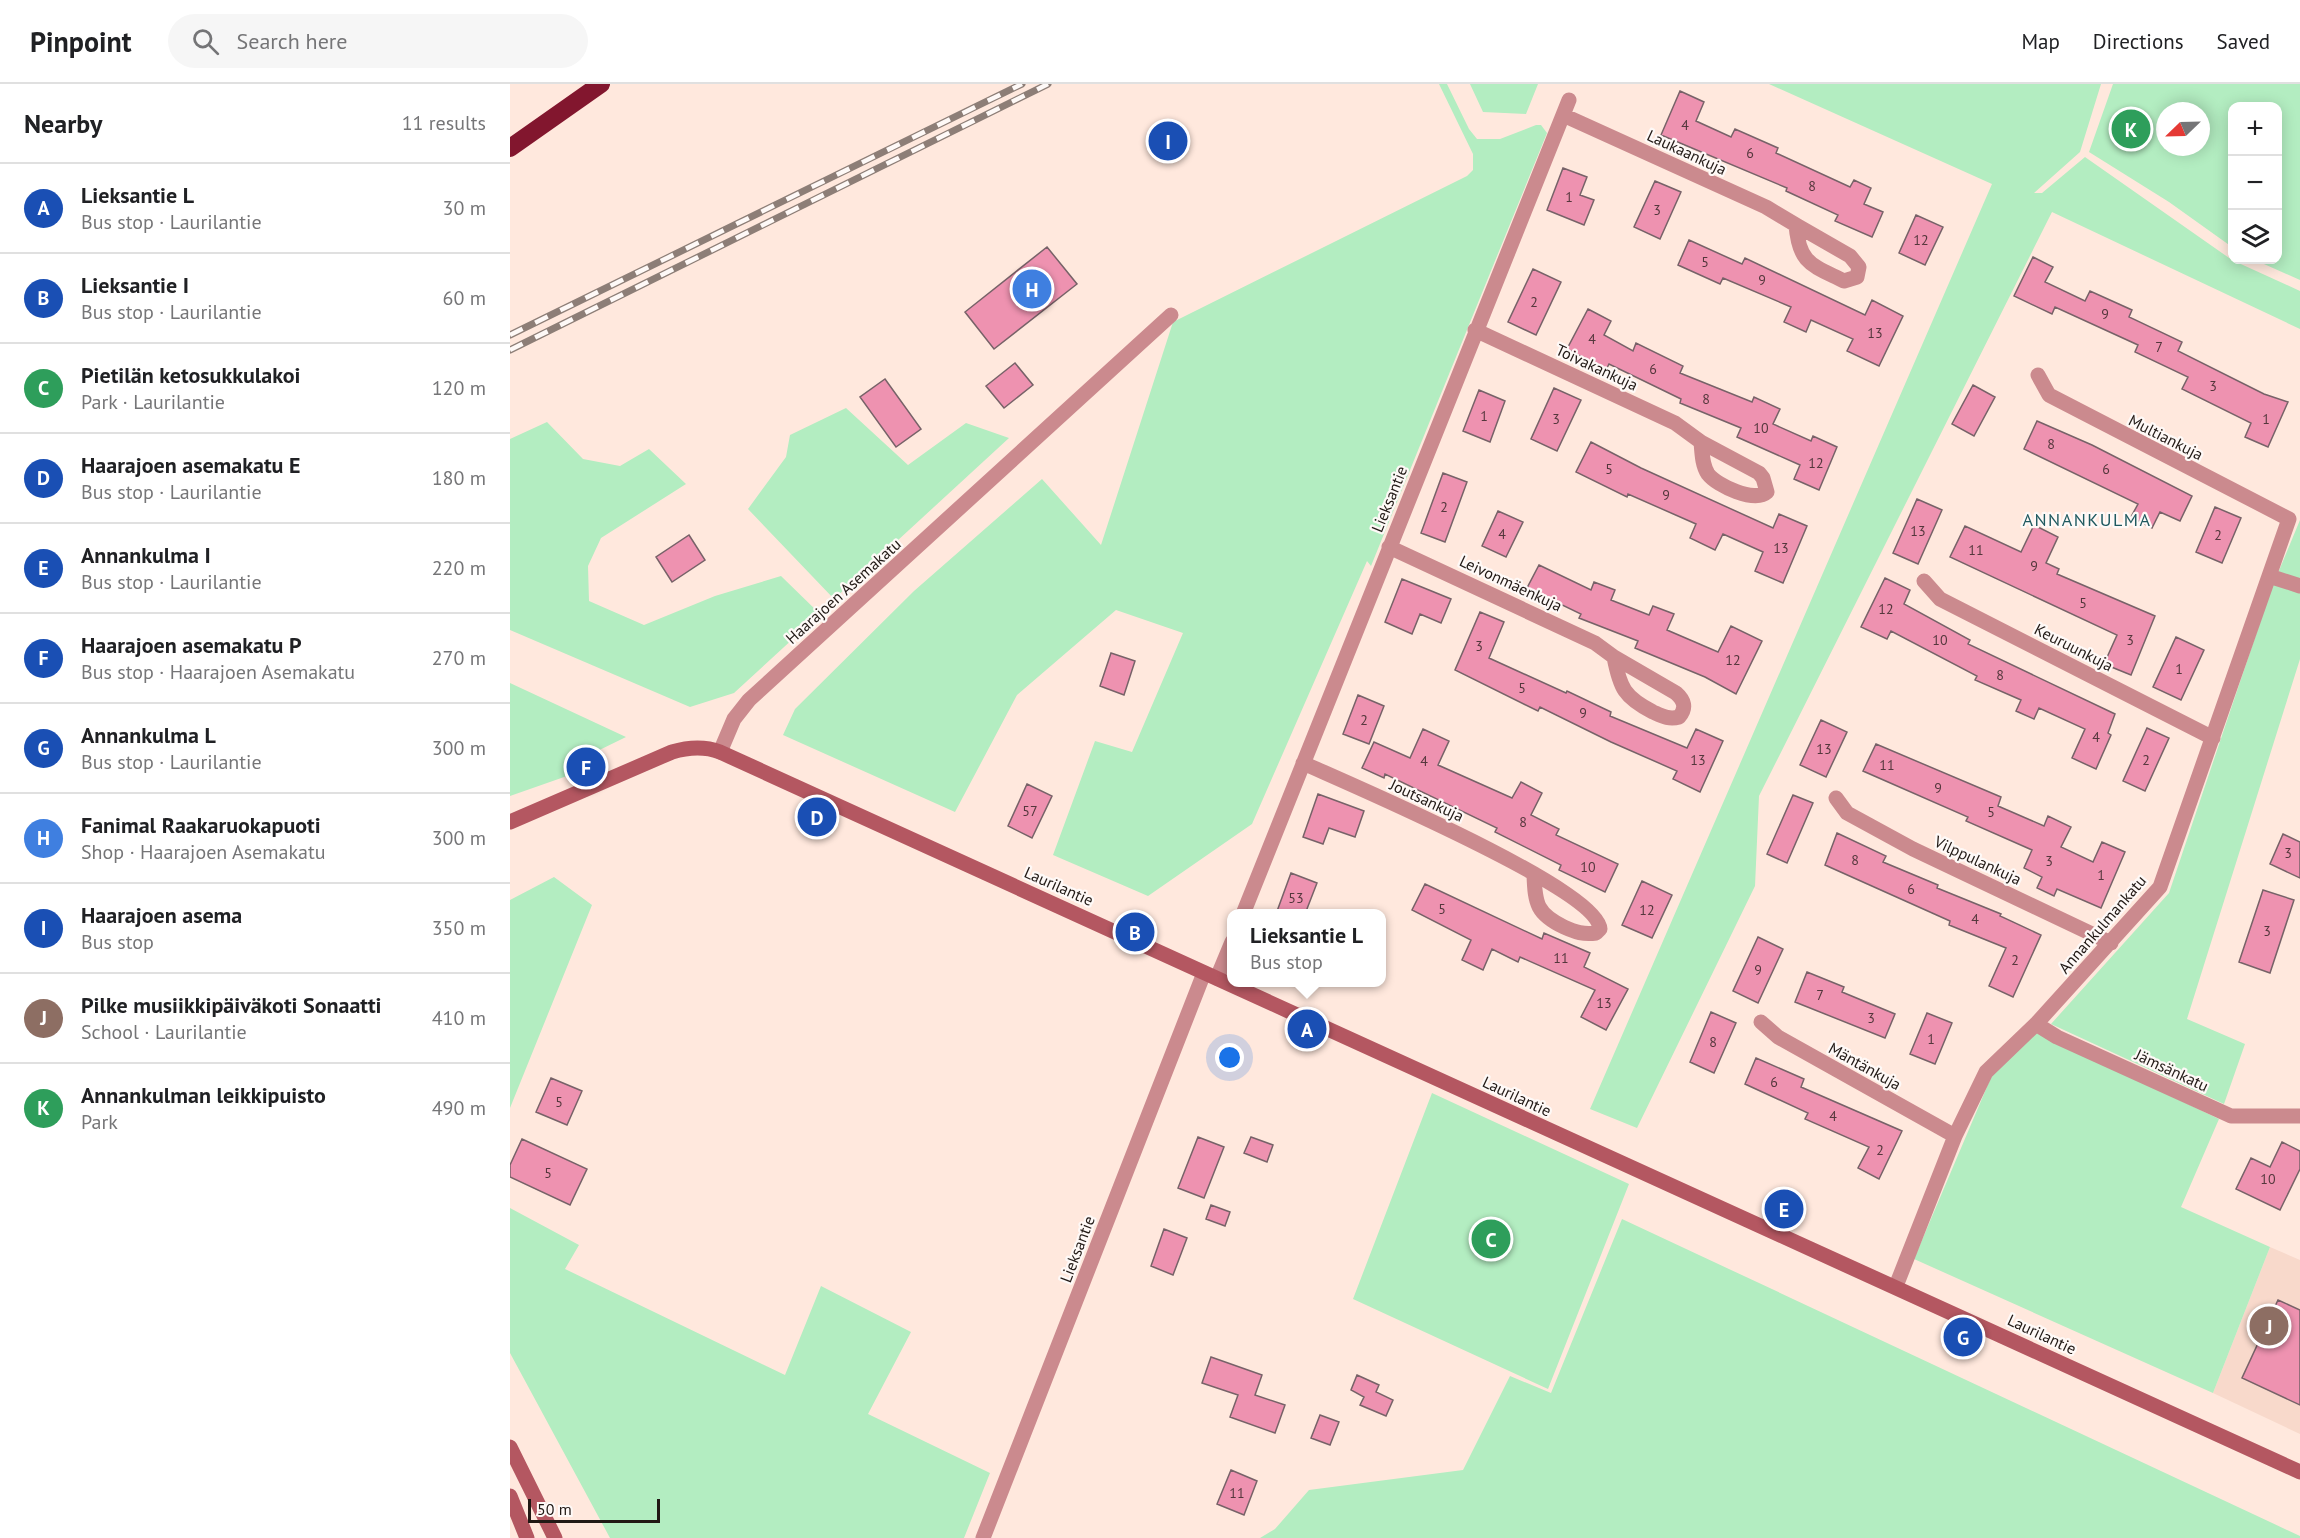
<!DOCTYPE html>
<meta charset="utf-8">
<style>
:root{--surface:#fff;--page:#f6f6f6;--text:#202124;--muted:#757577;--line:#e0e0e0;--accent:#7c3aed}
body{margin:0;font-family:"PT Sans",sans-serif;background:var(--page);color:var(--text)}
.controls{position:absolute;right:18px;top:18px;display:grid;overflow:hidden;border-radius:12px;box-shadow:0 3px 15px #0003}
.controls button{width:54px;height:54px;display:grid;place-items:center;padding:0;border:0;border-bottom:2px solid var(--line);background:var(--surface);color:var(--text);font:30px sans-serif}
.compass{position:absolute;left:1646px;top:18px;width:54px;height:54px;border-radius:50%;background:var(--surface);box-shadow:0 3px 15px #0003;rotate:247deg}
.scale{position:absolute;left:18px;bottom:15px;width:132px;box-sizing:border-box;padding-left:6px;border:3px solid #211915;border-top:0;font-size:16px;line-height:21px;white-space:nowrap;color:#211915;-webkit-text-stroke:4px #fef9f7;paint-order:stroke}
.you{position:absolute;left:720px;top:974px;width:21px;height:21px;margin:-15px;border:4px solid #fff;border-radius:50%;background:#1a73e8;box-shadow:0 0 0 9px #1a73e833}
.badge{display:grid;place-items:center;width:39px;height:39px;border-radius:50%;background:var(--accent);color:#fff;font-size:20px;font-weight:700}
.pin{position:absolute;translate:-50% -50%;border:3px solid #fff;box-shadow:0 2px 6px #0006}
.popup{position:absolute;left:717px;top:825px;width:159px;height:78px;box-sizing:border-box;display:grid;place-content:center;border-radius:12px;background:var(--surface);filter:drop-shadow(0 2px 4px #0005);font-size:20px;white-space:nowrap;color:var(--muted)}
.popup b{font-size:22px;color:var(--text)}
.popup::after{content:'';position:absolute;left:50%;top:100%;margin-left:-12px;border:12px solid transparent;border-top-color:var(--surface)}
.list{margin:0;padding:0;list-style:none}
h2{display:flex;justify-content:space-between;align-items:center;height:78px;margin:0;padding:0 24px;font-size:26px}
h2 small{font-size:20px;font-weight:400;color:var(--muted)}
.list li{display:grid;grid-template-columns:39px 1fr auto;gap:18px;align-items:center;box-sizing:border-box;height:90px;padding:0 24px;border-top:2px solid var(--line)}
.list b{display:block;font-size:22px;white-space:nowrap}
.list p{margin:0;font-size:20px;white-space:nowrap;color:var(--muted)}
.list em{font-size:20px;font-style:normal;color:var(--muted)}
.icon{flex:none;width:33px;height:33px;fill:none;stroke:currentColor;stroke-width:2;stroke-linecap:round;stroke-linejoin:round}
.map{position:relative;flex:none;width:1790px;height:1454px;overflow:hidden}
header{display:flex;align-items:center;gap:36px;box-sizing:border-box;height:84px;padding:0 30px;background:var(--surface);border-bottom:2px solid var(--line)}
header strong{font-size:28px}
nav{display:flex;gap:33px;margin-inline-start:auto;font-size:21px}
.search{width:420px;height:54px;background:var(--page);display:flex;align-items:center;gap:15px;box-sizing:border-box;padding:0 21px;border-radius:33px;color:var(--muted);font-size:22px}
main{display:flex}
aside{flex:1;background:var(--surface)}
.map>svg:first-child{display:block}
</style>
<header>
<strong>Pinpoint</strong>
<div class="search"><svg class="icon" aria-label="search" viewBox="0 0 24 24"><circle cx="10" cy="10" r="6"/><path d="M15 15l6 6"/></svg>Search here</div>
<nav><a>Map</a><a>Directions</a><a>Saved</a></nav>
</header>
<main>
<aside>
<h2>Nearby<small>11 results</small></h2>
<ul class="list">
<li><span class="badge" style="background:#1a4fb4">A</span><div><b>Lieksantie L</b><p>Bus stop · Laurilantie</p></div><em>30 m</em></li>
<li><span class="badge" style="background:#1a4fb4">B</span><div><b>Lieksantie I</b><p>Bus stop · Laurilantie</p></div><em>60 m</em></li>
<li><span class="badge" style="background:#2e9e5b">C</span><div><b>Pietilän ketosukkulakoi</b><p>Park · Laurilantie</p></div><em>120 m</em></li>
<li><span class="badge" style="background:#1a4fb4">D</span><div><b>Haarajoen asemakatu E</b><p>Bus stop · Laurilantie</p></div><em>180 m</em></li>
<li><span class="badge" style="background:#1a4fb4">E</span><div><b>Annankulma I</b><p>Bus stop · Laurilantie</p></div><em>220 m</em></li>
<li><span class="badge" style="background:#1a4fb4">F</span><div><b>Haarajoen asemakatu P</b><p>Bus stop · Haarajoen Asemakatu</p></div><em>270 m</em></li>
<li><span class="badge" style="background:#1a4fb4">G</span><div><b>Annankulma L</b><p>Bus stop · Laurilantie</p></div><em>300 m</em></li>
<li><span class="badge" style="background:#3f7fe0">H</span><div><b>Fanimal Raakaruokapuoti</b><p>Shop · Haarajoen Asemakatu</p></div><em>300 m</em></li>
<li><span class="badge" style="background:#1a4fb4">I</span><div><b>Haarajoen asema</b><p>Bus stop</p></div><em>350 m</em></li>
<li><span class="badge" style="background:#8d6e63">J</span><div><b>Pilke musiikkipäiväkoti Sonaatti</b><p>School · Laurilantie</p></div><em>410 m</em></li>
<li><span class="badge" style="background:#2e9e5b">K</span><div><b>Annankulman leikkipuisto</b><p>Park</p></div><em>490 m</em></li>
</ul>
</aside>
<div class="map">
<svg width="1790" height="1454" viewBox="0 0 1790 1454">
<rect width="100%" height="100%" fill="#ffe8dd"/>
<path fill="#f8d9cb" d="M 1760,1163 L 1790,1176 L 1790,1350 L 1703,1309 Z"/>
<path fill="#b3edc1" fill-rule="evenodd" d="M 929,0 L 937,0 L 959,45 L 967,55 L 990,55 L 1026,41 L 1031,41 L 1037,49 L 861,482 L 857,477 L 742,740 L 638,812 L 543,771 L 585,657 L 622,668 L 673,549 L 606,526 L 507,611 L 445,728 L 273,651 L 285,625 L 404,507 L 532,395 L 591,461 L 663,238 L 957,92 L 963,86 L 963,70 Z
M 960,0 L 1028,0 L 1016,30 L 973,28 Z
M 1259,0 L 1591,0 L 1570,68 L 1524,109 L 1532,109 L 1575,73 L 1722,176 L 1790,207 L 1790,245 L 1542,128 L 1249,712 L 1245,802 L 1127,1044 L 1080,1025 L 1482,100 Z
M 1603,0 L 1790,0 L 1790,196 L 1745,176 L 1768,176 L 1768,22 L 1722,22 L 1722,163 L 1659,118 L 1579,68 ZM 1655,27 L 1691,27 L 1691,63 L 1655,63 Z
M 336,324 L 398,381 L 456,339 L 499,354 L 324,515 L 238,425 L 276,373 L 280,351 Z
M 37,338 L 73,375 L 110,382 L 139,365 L 176,400 L 91,454 L 78,482 L 79,517 L 134,541 L 205,512 L 271,492 L 310,530 L 224,609 L 180,623 L 0,546 L 0,355 Z
M 1790,436 L 1790,495 L 1768,489 Z
M 1763,500 L 1790,508 L 1790,575 L 1677,935 L 1735,960 L 1714,1020 L 1541,940 L 1659,809 Z
M 0,599 L 116,653 L 71,675 L 57,692 L 0,712 Z
M 44,793 L 82,821 L 0,1024 L 0,816 Z
M 1527,948 L 1709,1035 L 1671,1123 L 1760,1163 L 1703,1309 L 1404,1175 L 1482,991 Z
M 922,1009 L 1119,1100 L 1038,1305 L 843,1215 Z
M 0,1124 L 69,1161 L 55,1185 L 275,1291 L 311,1202 L 401,1248 L 358,1330 L 480,1389 L 454,1454 L 100,1454 L 0,1269 Z
M 1112,1135 L 1790,1452 L 1790,1454 L 750,1454 L 765,1445 L 799,1406 L 953,1386 L 1000,1292 L 1041,1309 Z"/>
<path fill="#ee92b0" stroke="#776268" stroke-width="1.5" d="M 1170,7 L 1194,18 L 1186,37 L 1221,53 L 1225,45 L 1268,64 L 1266,69 L 1340,103 L 1344,96 L 1361,104 L 1354,120 L 1373,128 L 1362,153 L 1325,137 L 1328,131 L 1276,107 L 1277,104 L 1151,51 Z
M 1053,84 L 1077,93 L 1070,111 L 1084,116 L 1074,141 L 1037,126 Z
M 1145,97 L 1171,108 L 1150,155 L 1124,143 Z
M 1406,131 L 1433,143 L 1415,181 L 1389,169 Z
M 1179,156 L 1232,180 L 1235,174 L 1355,231 L 1362,216 L 1393,232 L 1369,282 L 1337,267 L 1343,255 L 1301,236 L 1296,248 L 1274,238 L 1281,223 L 1213,194 L 1210,200 L 1168,181 Z
M 537,163 L 567,200 L 484,265 L 455,228 Z
M 1523,173 L 1543,183 L 1535,198 L 1575,217 L 1580,207 L 1622,226 L 1619,233 L 1672,258 L 1668,267 L 1754,310 L 1778,318 L 1758,363 L 1735,353 L 1741,339 L 1672,305 L 1678,293 L 1625,268 L 1628,261 L 1545,223 L 1542,230 L 1504,212 Z
M 1023,185 L 1051,198 L 1026,251 L 998,238 Z
M 1078,225 L 1101,237 L 1094,251 L 1123,267 L 1126,259 L 1173,282 L 1170,289 L 1242,318 L 1244,313 L 1270,325 L 1263,340 L 1301,357 L 1303,352 L 1327,363 L 1309,406 L 1284,395 L 1290,381 L 1227,353 L 1231,344 L 1170,319 L 1171,315 L 1099,280 L 1096,286 L 1057,265 Z
M 505,279 L 523,301 L 494,324 L 476,302 Z
M 375,295 L 411,345 L 386,363 L 350,313 Z
M 1463,301 L 1485,313 L 1464,352 L 1442,340 Z
M 1044,304 L 1071,316 L 1047,367 L 1021,355 Z
M 969,306 L 995,317 L 980,358 L 953,347 Z
M 1527,337 L 1582,361 L 1682,412 L 1670,437 L 1650,428 L 1642,444 L 1621,433 L 1628,420 L 1514,365 Z
M 1081,358 L 1131,384 L 1263,444 L 1269,430 L 1297,442 L 1273,499 L 1245,487 L 1253,468 L 1213,450 L 1205,466 L 1180,454 L 1186,440 L 1118,410 L 1117,413 L 1066,388 Z
M 933,389 L 957,398 L 935,458 L 911,449 Z
M 1407,415 L 1432,426 L 1408,480 L 1383,469 Z
M 1705,423 L 1731,434 L 1712,479 L 1686,468 Z
M 988,427 L 1013,438 L 996,473 L 972,462 Z
M 1524,441 L 1548,453 L 1536,479 L 1549,485 L 1547,490 L 1645,532 L 1621,591 L 1594,580 L 1607,551 L 1440,473 L 1455,442 L 1511,468 Z
M 179,451 L 195,476 L 162,498 L 146,473 Z
M 1029,481 L 1081,506 L 1084,498 L 1105,506 L 1101,516 L 1139,531 L 1143,522 L 1164,530 L 1157,546 L 1208,568 L 1221,542 L 1252,557 L 1226,610 L 1195,593 L 1125,564 L 1128,557 L 1069,534 L 1071,530 L 1017,504 Z
M 1375,494 L 1400,506 L 1394,520 L 1460,556 L 1458,560 L 1605,630 L 1598,649 L 1601,651 L 1586,685 L 1562,674 L 1575,645 L 1529,624 L 1524,635 L 1506,627 L 1511,616 L 1465,596 L 1467,592 L 1381,547 L 1377,555 L 1351,543 Z
M 892,495 L 941,515 L 931,539 L 910,530 L 902,550 L 875,538 Z
M 970,528 L 994,538 L 979,574 L 1056,609 L 1057,607 L 1101,628 L 1100,632 L 1177,664 L 1186,645 L 1213,657 L 1190,708 L 1163,695 L 1167,687 L 1101,658 L 1030,623 L 1028,627 L 945,586 Z
M 1666,553 L 1694,566 L 1671,616 L 1643,603 Z
M 601,569 L 625,577 L 614,611 L 590,602 Z
M 848,611 L 874,622 L 859,660 L 833,650 Z
M 1311,636 L 1337,648 L 1316,693 L 1290,681 Z
M 1637,644 L 1659,654 L 1635,707 L 1613,697 Z
M 913,645 L 939,657 L 928,681 L 1002,714 L 1011,698 L 1032,709 L 1021,731 L 1049,745 L 1046,751 L 1108,780 L 1095,808 L 1049,786 L 1051,781 L 985,748 L 987,744 L 875,690 L 874,694 L 852,684 L 864,658 L 900,674 Z
M 1366,660 L 1491,713 L 1488,722 L 1534,742 L 1538,732 L 1561,743 L 1551,763 L 1583,778 L 1592,758 L 1615,768 L 1591,824 L 1547,805 L 1544,812 L 1527,804 L 1532,793 L 1514,784 L 1522,766 L 1456,737 L 1458,733 L 1353,687 Z
M 517,700 L 542,712 L 522,754 L 498,742 Z
M 808,710 L 854,727 L 845,753 L 819,744 L 813,760 L 793,753 Z
M 1283,711 L 1303,719 L 1277,779 L 1257,770 Z
M 1327,749 L 1376,772 L 1373,778 L 1428,801 L 1427,804 L 1491,830 L 1490,832 L 1531,851 L 1503,913 L 1479,902 L 1496,864 L 1439,841 L 1440,837 L 1315,781 Z
M 1773,750 L 1790,758 L 1790,794 L 1760,780 Z
M 781,789 L 807,799 L 795,830 L 766,830 Z
M 1132,797 L 1162,811 L 1142,854 L 1112,841 Z
M 915,800 L 1032,855 L 1034,849 L 1080,869 L 1074,883 L 1118,905 L 1096,946 L 1071,933 L 1085,906 L 1010,873 L 1008,878 L 982,865 L 973,886 L 952,876 L 961,856 L 902,826 Z
M 1753,806 L 1784,816 L 1760,889 L 1729,878 Z
M 1248,853 L 1273,865 L 1248,919 L 1223,907 Z
M 1297,888 L 1334,903 L 1332,908 L 1385,930 L 1375,954 L 1285,918 Z
M 1201,928 L 1226,939 L 1204,989 L 1180,978 Z
M 1417,929 L 1442,939 L 1425,980 L 1400,970 Z
M 1246,974 L 1294,995 L 1291,1003 L 1392,1047 L 1369,1095 L 1348,1084 L 1359,1063 L 1295,1035 L 1298,1029 L 1235,1000 Z
M 41,994 L 72,1007 L 57,1041 L 26,1028 Z
M 688,1053 L 714,1063 L 694,1114 L 668,1104 Z
M 741,1053 L 763,1061 L 757,1078 L 734,1069 Z
M 12,1055 L 77,1085 L 60,1121 L 0,1093 L 0,1081 Z
M 1772,1058 L 1790,1067 L 1790,1085 L 1770,1126 L 1726,1105 L 1741,1074 L 1760,1083 Z
M 701,1121 L 720,1128 L 715,1142 L 696,1135 Z
M 654,1145 L 677,1154 L 663,1191 L 641,1182 Z
M 1768,1216 L 1790,1226 L 1790,1321 L 1732,1294 Z
M 701,1273 L 752,1291 L 745,1311 L 775,1321 L 765,1349 L 720,1333 L 728,1311 L 692,1299 Z
M 847,1291 L 869,1301 L 866,1308 L 883,1316 L 876,1332 L 850,1321 L 854,1313 L 841,1306 Z
M 810,1331 L 829,1338 L 820,1361 L 801,1354 Z
M 721,1386 L 747,1397 L 734,1431 L 707,1420 Z"/>
<g fill="none" stroke-linecap="round" stroke-linejoin="round">
<path stroke="#cb8a8e" stroke-width="15" d="M 1053,31 L 1256,123 L 1286,141 C 1289,180 1302,181 1334,197 L 1347,193 L 1349,183 L 1340,172 L 1286,141
M 965,246 L 1165,339 L 1191,358 C 1192,369 1192,381 1198,390 C 1207,402 1245,419 1257,408 L 1253,394 L 1249,389 L 1191,358
M 879,463 L 1085,559 L 1104,573 C 1110,604 1114,613 1143,628 C 1152,632 1159,636 1169,633 C 1177,624 1174,616 1166,609 L 1104,573
M 1759,492 L 1790,502
M 1414,497 L 1430,515 L 1703,654
M 210,668 L 224,635 L 239,616 L 661,231
M 793,679 C 837,699 1088,805 1090,845 L 1086,849 C 1074,851 1065,848 1054,843 C 1027,830 1025,820 1024,791
M 1326,714 L 1337,729 L 1403,765 L 1601,859
M 733,830 L 1059,16
M 707,894 L 722,858
M 1251,938 L 1268,953 L 1445,1052
M 1526,940 L 1547,953 L 1721,1032 L 1790,1032
M 1386,1202 L 1445,1052 L 1476,988 L 1526,940 L 1650,803 L 1779,435 L 1539,311 L 1528,291
M 473,1454 L 694,889"/>
<path stroke="#b45761" stroke-width="15" d="M 0,738 L 162,668 C 179,663 194,662 210,668 L 1790,1388
M 0,1363 L 45,1454
M 0,1412 L 17,1454"/>
<path stroke="#82162e" stroke-width="18" d="M 0,64 L 91,0"/>
<g stroke="#8d7e77" stroke-width="7">
<path id="rail" d="M 0,251 L 512,0
M 0,266 L 538,0"/>
</g>
<use href="#rail" stroke="#fef9f7" stroke-width="4.5" stroke-dasharray="14" stroke-linecap="butt"/>
</g>
<g text-anchor="middle" stroke-width="4.5" stroke-linejoin="round" paint-order="stroke">
<g font-size="14" fill="#54373c">
<text x="1175" y="46">4</text>
<text x="1240" y="74">6</text>
<text x="1302" y="107">8</text>
<text x="1059" y="118">1</text>
<text x="1147" y="131">3</text>
<text x="1411" y="161">12</text>
<text x="1195" y="183">5</text>
<text x="1252" y="201">9</text>
<text x="1024" y="223">2</text>
<text x="1595" y="235">9</text>
<text x="1365" y="254">13</text>
<text x="1082" y="260">4</text>
<text x="1649" y="268">7</text>
<text x="1143" y="290">6</text>
<text x="1703" y="307">3</text>
<text x="1196" y="320">8</text>
<text x="974" y="337">1</text>
<text x="1046" y="340">3</text>
<text x="1756" y="340">1</text>
<text x="1251" y="349">10</text>
<text x="1541" y="365">8</text>
<text x="1306" y="384">12</text>
<text x="1099" y="390">5</text>
<text x="1596" y="390">6</text>
<text x="1156" y="416">9</text>
<text x="934" y="428">2</text>
<text x="1408" y="452">13</text>
<text x="992" y="455">4</text>
<text x="1708" y="456">2</text>
<text x="1271" y="469">13</text>
<text x="1466" y="471">11</text>
<text x="1524" y="487">9</text>
<text x="1573" y="524">5</text>
<text x="1376" y="530">12</text>
<text x="1430" y="561">10</text>
<text x="1620" y="561">3</text>
<text x="969" y="567">3</text>
<text x="1223" y="581">12</text>
<text x="1669" y="590">1</text>
<text x="1490" y="596">8</text>
<text x="1012" y="609">5</text>
<text x="1073" y="634">9</text>
<text x="854" y="641">2</text>
<text x="1586" y="658">4</text>
<text x="1314" y="670">13</text>
<text x="1188" y="681">13</text>
<text x="1636" y="681">2</text>
<text x="914" y="682">4</text>
<text x="1377" y="686">11</text>
<text x="1428" y="709">9</text>
<text x="520" y="732">57</text>
<text x="1481" y="733">5</text>
<text x="1013" y="743">8</text>
<text x="1778" y="774">3</text>
<text x="1345" y="781">8</text>
<text x="1539" y="782">3</text>
<text x="1078" y="788">10</text>
<text x="1591" y="796">1</text>
<text x="1401" y="810">6</text>
<text x="786" y="819">53</text>
<text x="932" y="830">5</text>
<text x="1137" y="831">12</text>
<text x="1465" y="840">4</text>
<text x="1757" y="852">3</text>
<text x="1051" y="879">11</text>
<text x="1505" y="881">2</text>
<text x="1248" y="891">9</text>
<text x="1310" y="916">7</text>
<text x="1094" y="924">13</text>
<text x="1361" y="939">3</text>
<text x="1421" y="960">1</text>
<text x="1203" y="963">8</text>
<text x="1264" y="1003">6</text>
<text x="49" y="1023">5</text>
<text x="1323" y="1037">4</text>
<text x="1370" y="1071">2</text>
<text x="38" y="1094">5</text>
<text x="1758" y="1100">10</text>
<text x="727" y="1414">11</text>
</g>
<g font-size="16" fill="#211915" stroke="#fef9f7">
<text transform="translate(1177 68) rotate(25)" y="6">Laukaankuja</text>
<text transform="translate(1087 283) rotate(25)" y="6">Toivakankuja</text>
<text transform="translate(1656 353) rotate(27)" y="6">Multiankuja</text>
<text transform="translate(879 415) rotate(-68)" y="6">Lieksantie</text>
<text transform="translate(1001 499) rotate(25)" y="6">Leivonmäenkuja</text>
<text transform="translate(333 507) rotate(-42)" y="6">Haarajoen Asemakatu</text>
<text transform="translate(1564 563) rotate(27)" y="6">Keuruunkuja</text>
<text transform="translate(917 716) rotate(25)" y="6">Joutsankuja</text>
<text transform="translate(1468 776) rotate(25)" y="6">Vilppulankuja</text>
<text transform="translate(549 802) rotate(24)" y="6">Laurilantie</text>
<text transform="translate(1592 840) rotate(-49)" y="6">Annankulmankatu</text>
<text transform="translate(1355 982) rotate(29)" y="6">Mäntänkuja</text>
<text transform="translate(1662 986) rotate(25)" y="6">Jämsänkatu</text>
<text transform="translate(1007 1012) rotate(25)" y="6">Laurilantie</text>
<text transform="translate(567 1165) rotate(-69)" y="6">Lieksantie</text>
<text transform="translate(1532 1250) rotate(25)" y="6">Laurilantie</text>
</g>
<g font-size="18" letter-spacing="1.5" fill="#1f595f" stroke="#fef9f7">
<text x="1577" y="442">ANNANKULMA</text>
</g>
</g>
</svg>
<div class="controls">
<button>+</button>
<button>−</button>
<button><svg class="icon" aria-label="layers" viewBox="0 0 24 24"><path d="M12 4l9 5-9 5-9-5zM3 14l9 5 9-5"/></svg></button>
</div>
<svg class="compass" viewBox="-18 -18 36 36"><path d="M0-13l5 13h-10z" fill="#e53935"/><path d="M0 13l5-13h-10z" fill="#757577"/></svg>
<div class="scale">50 m</div>
<div class="you"></div>
<div class="pin badge" style="left:797px;top:945px;background:#1a4fb4">A</div>
<div class="popup"><b>Lieksantie L</b>Bus stop</div>
<div class="pin badge" style="left:625px;top:848px;background:#1a4fb4">B</div>
<div class="pin badge" style="left:981px;top:1155px;background:#2e9e5b">C</div>
<div class="pin badge" style="left:307px;top:733px;background:#1a4fb4">D</div>
<div class="pin badge" style="left:1274px;top:1125px;background:#1a4fb4">E</div>
<div class="pin badge" style="left:76px;top:683px;background:#1a4fb4">F</div>
<div class="pin badge" style="left:1453px;top:1253px;background:#1a4fb4">G</div>
<div class="pin badge" style="left:522px;top:205px;background:#3f7fe0">H</div>
<div class="pin badge" style="left:658px;top:57px;background:#1a4fb4">I</div>
<div class="pin badge" style="left:1759px;top:1242px;background:#8d6e63">J</div>
<div class="pin badge" style="left:1621px;top:45px;background:#2e9e5b">K</div>
</div>
</main>
